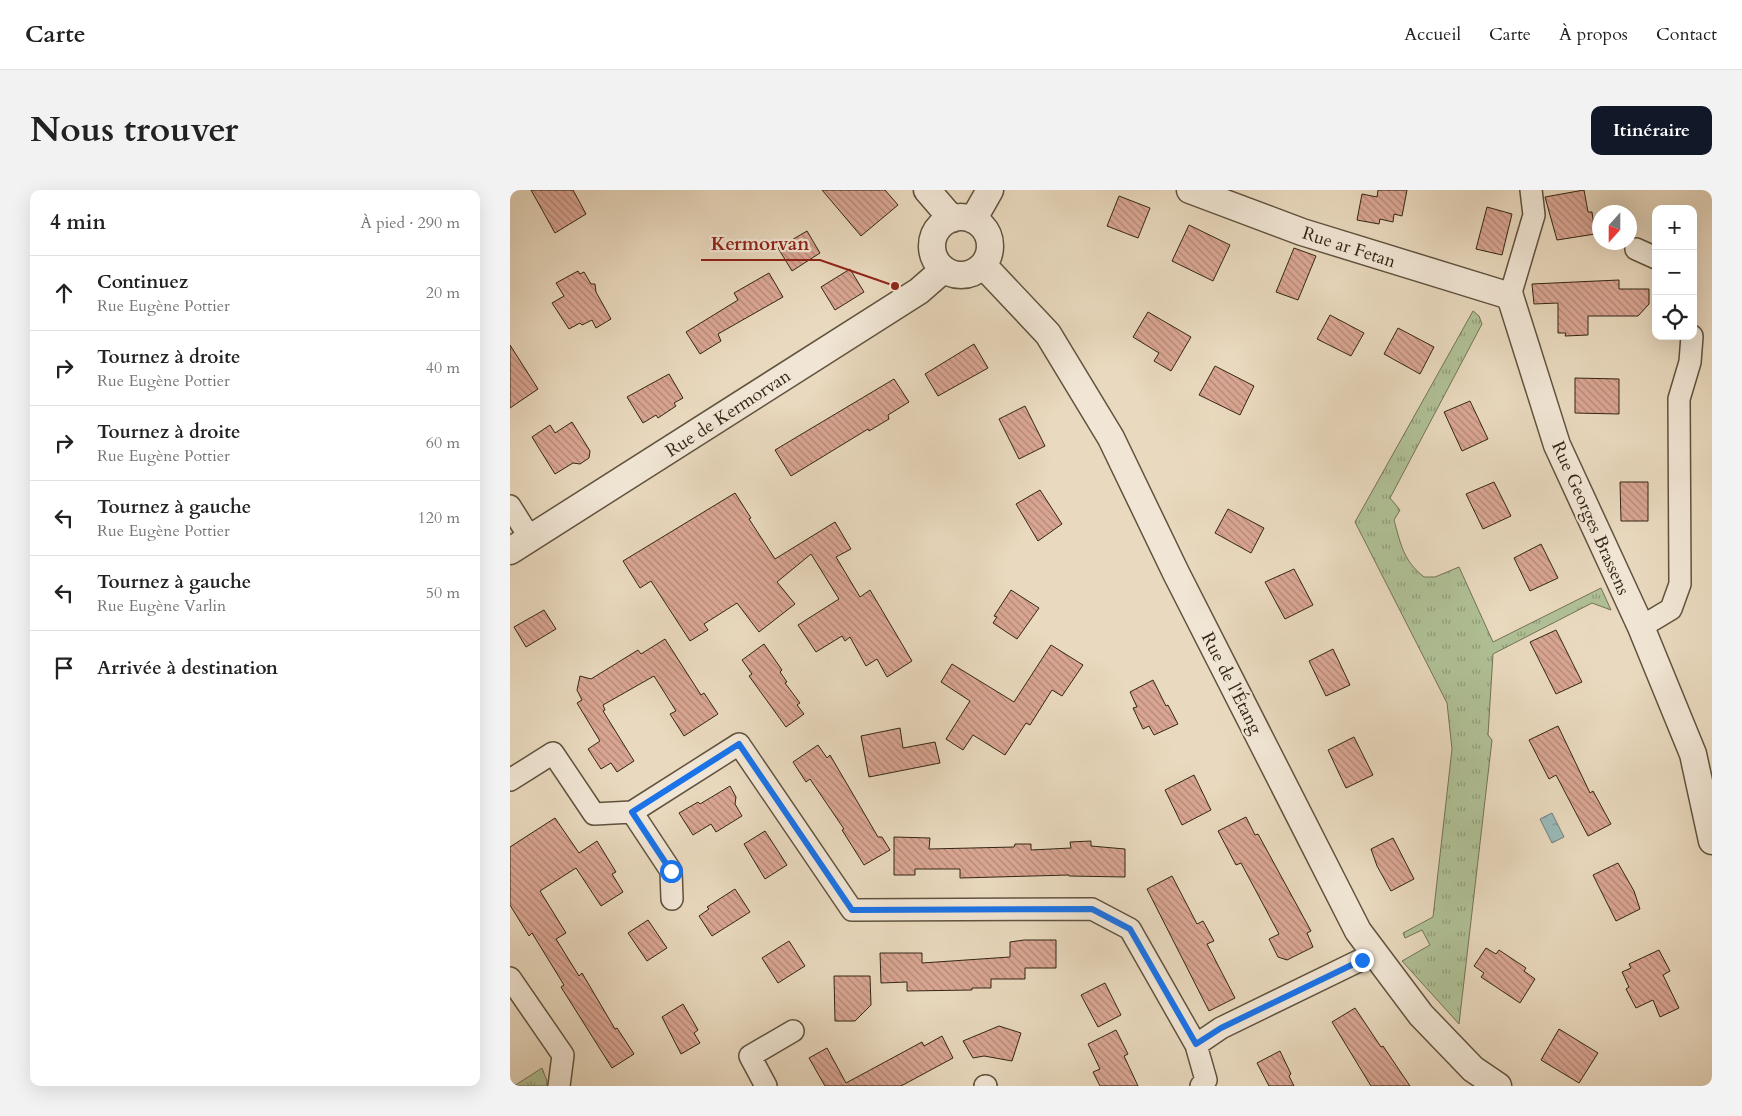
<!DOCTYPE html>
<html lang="fr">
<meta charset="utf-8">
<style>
:root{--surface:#fff;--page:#f2f2f2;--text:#222;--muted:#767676;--line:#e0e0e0;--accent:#111827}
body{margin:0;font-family:Cardo,serif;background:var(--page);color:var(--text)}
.controls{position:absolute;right:15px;top:15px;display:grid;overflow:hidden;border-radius:10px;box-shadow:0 5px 20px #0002}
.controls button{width:45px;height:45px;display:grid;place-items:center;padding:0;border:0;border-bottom:1px solid var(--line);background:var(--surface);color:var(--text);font:25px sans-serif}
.compass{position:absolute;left:1082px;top:15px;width:45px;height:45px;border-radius:50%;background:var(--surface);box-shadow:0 5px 20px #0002;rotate:201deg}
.stop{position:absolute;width:15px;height:15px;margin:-11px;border:4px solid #1a73e8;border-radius:50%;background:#fff}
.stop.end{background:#1a73e8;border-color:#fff;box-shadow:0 1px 5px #0008}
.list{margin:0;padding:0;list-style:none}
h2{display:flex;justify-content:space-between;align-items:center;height:65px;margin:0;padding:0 20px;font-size:21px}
h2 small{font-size:16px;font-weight:400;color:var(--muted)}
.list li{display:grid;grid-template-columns:32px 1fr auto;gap:15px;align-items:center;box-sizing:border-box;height:75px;padding:0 20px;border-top:1px solid var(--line)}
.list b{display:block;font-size:19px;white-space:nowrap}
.list p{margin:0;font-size:16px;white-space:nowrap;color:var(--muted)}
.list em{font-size:16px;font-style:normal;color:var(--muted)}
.icon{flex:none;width:28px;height:28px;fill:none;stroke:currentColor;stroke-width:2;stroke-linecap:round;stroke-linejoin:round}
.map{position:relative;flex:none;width:1202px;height:896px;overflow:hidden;border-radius:10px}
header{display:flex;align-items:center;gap:30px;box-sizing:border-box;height:70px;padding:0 25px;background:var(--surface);border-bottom:1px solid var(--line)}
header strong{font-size:24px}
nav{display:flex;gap:28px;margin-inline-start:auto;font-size:18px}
.intro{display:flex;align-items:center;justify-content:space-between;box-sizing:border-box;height:120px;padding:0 30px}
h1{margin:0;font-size:35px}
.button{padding:12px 22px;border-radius:10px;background:var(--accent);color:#fff;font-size:18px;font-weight:700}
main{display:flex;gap:30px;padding:0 30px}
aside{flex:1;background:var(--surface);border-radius:10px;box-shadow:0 5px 20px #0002}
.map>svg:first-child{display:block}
</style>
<header>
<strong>Carte</strong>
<nav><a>Accueil</a><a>Carte</a><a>À propos</a><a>Contact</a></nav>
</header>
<div class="intro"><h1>Nous trouver</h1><a class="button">Itinéraire</a></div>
<main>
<aside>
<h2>4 min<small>À pied · 290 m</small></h2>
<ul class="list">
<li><svg class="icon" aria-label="ahead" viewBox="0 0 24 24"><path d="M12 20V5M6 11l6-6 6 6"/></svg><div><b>Continuez</b><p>Rue Eugène Pottier</p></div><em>20 m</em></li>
<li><svg class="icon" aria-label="right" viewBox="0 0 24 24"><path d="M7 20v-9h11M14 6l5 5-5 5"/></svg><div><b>Tournez à droite</b><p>Rue Eugène Pottier</p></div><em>40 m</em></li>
<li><svg class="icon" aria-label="right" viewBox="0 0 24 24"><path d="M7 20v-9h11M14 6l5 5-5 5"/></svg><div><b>Tournez à droite</b><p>Rue Eugène Pottier</p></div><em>60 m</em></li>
<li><svg class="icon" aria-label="left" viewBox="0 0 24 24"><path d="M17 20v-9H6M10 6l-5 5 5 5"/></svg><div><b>Tournez à gauche</b><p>Rue Eugène Pottier</p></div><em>120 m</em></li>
<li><svg class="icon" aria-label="left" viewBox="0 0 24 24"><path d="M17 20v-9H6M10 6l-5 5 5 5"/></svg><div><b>Tournez à gauche</b><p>Rue Eugène Varlin</p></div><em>50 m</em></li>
<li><svg class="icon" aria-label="arrive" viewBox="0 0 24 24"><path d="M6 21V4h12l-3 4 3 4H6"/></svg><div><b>Arrivée à destination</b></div></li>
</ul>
</aside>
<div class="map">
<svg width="1202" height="896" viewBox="0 0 1202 896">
<defs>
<pattern id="grass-tufts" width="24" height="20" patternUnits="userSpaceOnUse" patternTransform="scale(1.25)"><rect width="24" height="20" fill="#b0c096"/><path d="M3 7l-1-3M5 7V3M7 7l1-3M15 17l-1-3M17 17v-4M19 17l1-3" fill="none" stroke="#909c79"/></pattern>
<pattern id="water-ripples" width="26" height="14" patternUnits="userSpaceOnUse" patternTransform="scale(1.25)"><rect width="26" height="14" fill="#99b9b9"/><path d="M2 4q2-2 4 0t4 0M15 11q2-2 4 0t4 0" fill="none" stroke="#7d9695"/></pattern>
<pattern id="building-back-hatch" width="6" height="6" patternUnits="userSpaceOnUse" patternTransform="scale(1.25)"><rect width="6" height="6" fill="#daa693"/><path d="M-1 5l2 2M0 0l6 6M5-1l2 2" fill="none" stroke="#b18777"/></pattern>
</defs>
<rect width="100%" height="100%" fill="#e9d9be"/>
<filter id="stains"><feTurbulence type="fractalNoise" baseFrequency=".004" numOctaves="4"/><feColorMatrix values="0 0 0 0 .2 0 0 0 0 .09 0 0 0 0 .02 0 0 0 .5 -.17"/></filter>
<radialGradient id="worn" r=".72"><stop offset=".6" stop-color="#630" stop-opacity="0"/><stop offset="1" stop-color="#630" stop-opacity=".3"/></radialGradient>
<path fill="url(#grass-tufts)" stroke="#727355" d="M 963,121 L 969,126 L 972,134 L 880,308 L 890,320 L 884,330 C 891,355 893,370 914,387 L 925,387 L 949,377 L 983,452 L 1091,398 L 1101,420 L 1082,413 L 983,464 L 978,545 L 982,550 L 949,834 L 892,771 L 920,755 L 912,740 L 895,748 L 893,743 L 923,727 L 942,559 L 937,513 L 845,332 Z
M 32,878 L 37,891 L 36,896 L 4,896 Z"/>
<path fill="url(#water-ripples)" stroke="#707e77" d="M 1042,623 L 1054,647 L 1042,653 L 1030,629 Z"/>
<path fill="url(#building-back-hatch)" stroke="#332614" d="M 21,0 L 63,0 L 76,24 L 45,43 Z
M 312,0 L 375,0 L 388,15 L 351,46 Z
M 868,0 L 897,0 L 892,26 L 884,24 L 883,32 L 870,29 L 869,34 L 847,30 L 852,4 L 867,7 Z
M 1074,0 L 1078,22 L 1082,22 L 1085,44 L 1047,50 L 1035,7 Z
M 609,6 L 640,18 L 628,48 L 597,36 Z
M 977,17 L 1002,24 L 992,65 L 966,59 Z
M 679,35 L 720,55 L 703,91 L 662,71 Z
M 297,41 L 310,63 L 282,81 L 268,58 Z
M 784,58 L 806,66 L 788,110 L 766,102 Z
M 340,79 L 354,102 L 325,120 L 311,97 Z
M 68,81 L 70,84 L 74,82 L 81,94 L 85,94 L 86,102 L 101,129 L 86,138 L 82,130 L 72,135 L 70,133 L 59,139 L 42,113 L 54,106 L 46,93 Z
M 259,83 L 273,107 L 208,144 L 211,151 L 190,164 L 176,142 L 228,110 L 224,103 Z
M 1109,90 L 1109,99 L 1139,99 L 1139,114 L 1128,126 L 1078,126 L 1078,145 L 1055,146 L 1056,143 L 1048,143 L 1048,113 L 1024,114 L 1022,94 Z
M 638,122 L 681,147 L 661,181 L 644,171 L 649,163 L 623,147 Z
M 820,125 L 854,143 L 841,166 L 807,149 Z
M 888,138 L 924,157 L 910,184 L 874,164 Z
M 464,154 L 478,178 L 428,206 L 415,184 Z
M 0,155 L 28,199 L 0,218 Z
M 705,176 L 744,196 L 730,225 L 689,205 Z
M 159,184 L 173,208 L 164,213 L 166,216 L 148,228 L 146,225 L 133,233 L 117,207 Z
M 1065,188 L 1109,189 L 1109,224 L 1065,223 Z
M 384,189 L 399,212 L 378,225 L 379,229 L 359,241 L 358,239 L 281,286 L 265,260 Z
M 960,211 L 978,249 L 952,261 L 934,222 Z
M 515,216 L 535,256 L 509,269 L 489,229 Z
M 62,232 L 80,261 L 79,268 L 70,274 L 63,273 L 45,284 L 22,247 L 40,235 L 45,243 Z
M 984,292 L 1001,326 L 973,339 L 956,304 Z
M 1110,292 L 1138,292 L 1138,331 L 1111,331 Z
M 530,300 L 552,334 L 528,351 L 506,314 Z
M 225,303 L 241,328 L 239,329 L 265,369 L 325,332 L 341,359 L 326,367 L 350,407 L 360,400 L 402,471 L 377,487 L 367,469 L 356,476 L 340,447 L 335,451 L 332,446 L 306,462 L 288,435 L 329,409 L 301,364 L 267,392 L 285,414 L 249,442 L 227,413 L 194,434 L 198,440 L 180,451 L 141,391 L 130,398 L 113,371 Z
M 718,319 L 754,338 L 741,363 L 705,343 Z
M 1031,354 L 1048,388 L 1020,401 L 1004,368 Z
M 784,379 L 803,415 L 775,429 L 755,392 Z
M 501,400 L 529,418 L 507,449 L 483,433 L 487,427 L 484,426 Z
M 34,420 L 46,439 L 16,457 L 4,437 Z
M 1046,440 L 1072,492 L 1046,504 L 1020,452 Z
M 155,449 L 191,505 L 194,503 L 208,524 L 174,546 L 160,524 L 166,521 L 144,486 L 93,515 L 95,520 L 93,521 L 124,571 L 107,582 L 101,573 L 91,579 L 78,559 L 90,551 L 67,513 L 72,510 L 67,500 L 70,486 L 81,489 L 128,460 L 131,464 Z
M 254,454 L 272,480 L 270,482 L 277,492 L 275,493 L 290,513 L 287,515 L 294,524 L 276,537 L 239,486 L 242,484 L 232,470 Z
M 541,455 L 573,475 L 552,506 L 542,500 L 520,535 L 516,533 L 495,565 L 463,545 L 453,560 L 436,549 L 460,511 L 431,492 L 442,474 L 504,512 Z
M 823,459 L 840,495 L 816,506 L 799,471 Z
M 643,490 L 656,516 L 658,515 L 668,534 L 644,545 L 639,536 L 633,539 L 623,518 L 627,517 L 620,502 Z
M 1048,536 L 1080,603 L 1083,601 L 1101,634 L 1078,646 L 1046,585 L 1039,589 L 1019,550 Z
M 390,538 L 393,558 L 425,552 L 430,573 L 359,587 L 351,546 Z
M 844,547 L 863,585 L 836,598 L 818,560 Z
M 308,555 L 317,568 L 320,565 L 368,647 L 372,647 L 380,660 L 354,675 L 332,640 L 334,639 L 300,589 L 296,592 L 283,572 Z
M 684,585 L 701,620 L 672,635 L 655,600 Z
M 220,596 L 226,607 L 225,614 L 232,626 L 206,642 L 201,634 L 183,645 L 169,623 L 188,612 L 190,614 Z
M 736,627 L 745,645 L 748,644 L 801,741 L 797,743 L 803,757 L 777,770 L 768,767 L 759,749 L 769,744 L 731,673 L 726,675 L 708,641 Z
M 45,628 L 69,663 L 87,651 L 106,682 L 102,684 L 113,702 L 91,716 L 66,678 L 30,701 L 56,743 L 46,749 L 69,786 L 72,783 L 105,839 L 107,838 L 124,864 L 102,878 L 51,797 L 54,795 L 22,743 L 19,746 L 0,715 L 0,657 Z
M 255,641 L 277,675 L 255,689 L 234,654 Z
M 384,647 L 420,648 L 419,659 L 504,657 L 505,654 L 521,654 L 521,660 L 561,658 L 560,652 L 581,651 L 581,656 L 615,659 L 615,687 L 559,686 L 559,685 L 450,688 L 450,679 L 405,679 L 405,685 L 384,685 Z
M 883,648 L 904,689 L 881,701 L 867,676 L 861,659 Z
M 1108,673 L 1124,701 L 1130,719 L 1106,731 L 1083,685 Z
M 662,686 L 687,734 L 693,731 L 704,751 L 697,754 L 725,808 L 699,821 L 637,699 Z
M 225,699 L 240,722 L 202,746 L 189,726 L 199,719 L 197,717 Z
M 138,730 L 157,758 L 137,771 L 118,743 Z
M 514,750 L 546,750 L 546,778 L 515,778 L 515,789 L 481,789 L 481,798 L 462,798 L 462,800 L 397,801 L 397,792 L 371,793 L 370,763 L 412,763 L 412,773 L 500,767 L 500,752 Z
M 279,751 L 295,776 L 268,793 L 252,768 Z
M 976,758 L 986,764 L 989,760 L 1016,778 L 1014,781 L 1025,789 L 1010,813 L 971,787 L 974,783 L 964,776 Z
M 1149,760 L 1160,781 L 1153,785 L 1169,818 L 1150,827 L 1143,810 L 1126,818 L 1116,799 L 1119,797 L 1112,782 L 1121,778 L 1119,774 Z
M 324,786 L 360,786 L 361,815 L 345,831 L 325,831 Z
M 595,793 L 611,825 L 588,837 L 571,805 Z
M 173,814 L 188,840 L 184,843 L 190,853 L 171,864 L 152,827 Z
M 845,818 L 871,857 L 873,856 L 900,896 L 861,896 L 822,832 Z
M 489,836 L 511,843 L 502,871 L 474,866 L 463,868 L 453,851 Z
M 1049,839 L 1088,863 L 1069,893 L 1031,870 Z
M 606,840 L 618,864 L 614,866 L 628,896 L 590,896 L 583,882 L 590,879 L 578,854 Z
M 432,846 L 443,868 L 391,896 L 315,896 L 299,868 L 317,858 L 336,893 L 412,852 L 414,856 Z
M 770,861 L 781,884 L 779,886 L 784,896 L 759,896 L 747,873 Z"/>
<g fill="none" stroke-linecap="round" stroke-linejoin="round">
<g stroke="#60533e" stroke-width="24">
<path id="minor" d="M 1126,59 L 1146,68
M 1000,106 L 1024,25 L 1021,0
M 0,316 L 20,348
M 1131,437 L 1161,419 L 1170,394 L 1169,209 L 1180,172 L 1182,146
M 0,590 L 43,563 L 84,624 L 122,622 L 229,554 L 342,720 L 582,719 L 620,739 L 686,855
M 122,622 L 161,681 L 162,709
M 0,788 L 53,865 L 49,896
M 256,896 L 240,866 L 283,841
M 475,896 L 476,896
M 691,896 L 696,890 L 686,855 L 711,838 L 863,764"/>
</g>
<g stroke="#60533e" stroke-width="29">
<path id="tertiary" d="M 417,0 L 442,29
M 680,0 L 792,42 L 1000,106 L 1047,255 L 1131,437 L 1183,564 L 1202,651
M422 56a29 29 0 1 1 58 0a29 29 0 1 1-58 0Z
M 463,30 L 480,0
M 473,75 L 538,144 L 601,248 L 666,383 L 848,741 L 911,825 L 963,879 L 988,896
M 0,361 L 409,101 L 433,80"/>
</g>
<use href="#minor" stroke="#f1e6d5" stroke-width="21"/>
<use href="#tertiary" stroke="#f1e6d5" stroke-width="26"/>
</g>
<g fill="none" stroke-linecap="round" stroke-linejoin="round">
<path stroke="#1a73e8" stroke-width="6" d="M 161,681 L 122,622 L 229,554 L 342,720 L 582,719 L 620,739 L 686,854 L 711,838 L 852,770"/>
</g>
<g text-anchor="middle" stroke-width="4.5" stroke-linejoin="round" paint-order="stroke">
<g font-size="18" fill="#332614" stroke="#f1e6d5">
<text transform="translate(839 57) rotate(18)" y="6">Rue ar Fetan</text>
<text transform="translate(218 223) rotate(-33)" y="6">Rue de Kermorvan</text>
<text transform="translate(1081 328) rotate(66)" y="6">Rue Georges Brassens</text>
<text transform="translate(722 493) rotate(63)" y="6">Rue de l'Étang</text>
</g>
</g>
<path fill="none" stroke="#8f2418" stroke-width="2" d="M385 96L310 70H191"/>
<circle fill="#8f2418" stroke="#f1e6d5" stroke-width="2" cx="385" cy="96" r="5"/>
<g font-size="19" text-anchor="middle" font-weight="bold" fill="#8f2418" stroke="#f1e6d5" stroke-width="4.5" stroke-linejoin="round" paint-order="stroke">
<text x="250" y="60">Kermorvan</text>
</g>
<rect width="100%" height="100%" filter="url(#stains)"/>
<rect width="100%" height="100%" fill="url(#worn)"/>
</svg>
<div class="controls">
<button>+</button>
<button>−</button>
<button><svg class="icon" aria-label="locate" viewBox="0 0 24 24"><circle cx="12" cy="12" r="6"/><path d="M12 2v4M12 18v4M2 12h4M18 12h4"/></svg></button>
</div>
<svg class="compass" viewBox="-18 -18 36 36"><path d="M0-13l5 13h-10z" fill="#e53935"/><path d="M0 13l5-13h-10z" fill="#767676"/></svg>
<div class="stop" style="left:161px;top:681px"></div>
<div class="stop end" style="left:852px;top:770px"></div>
</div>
</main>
